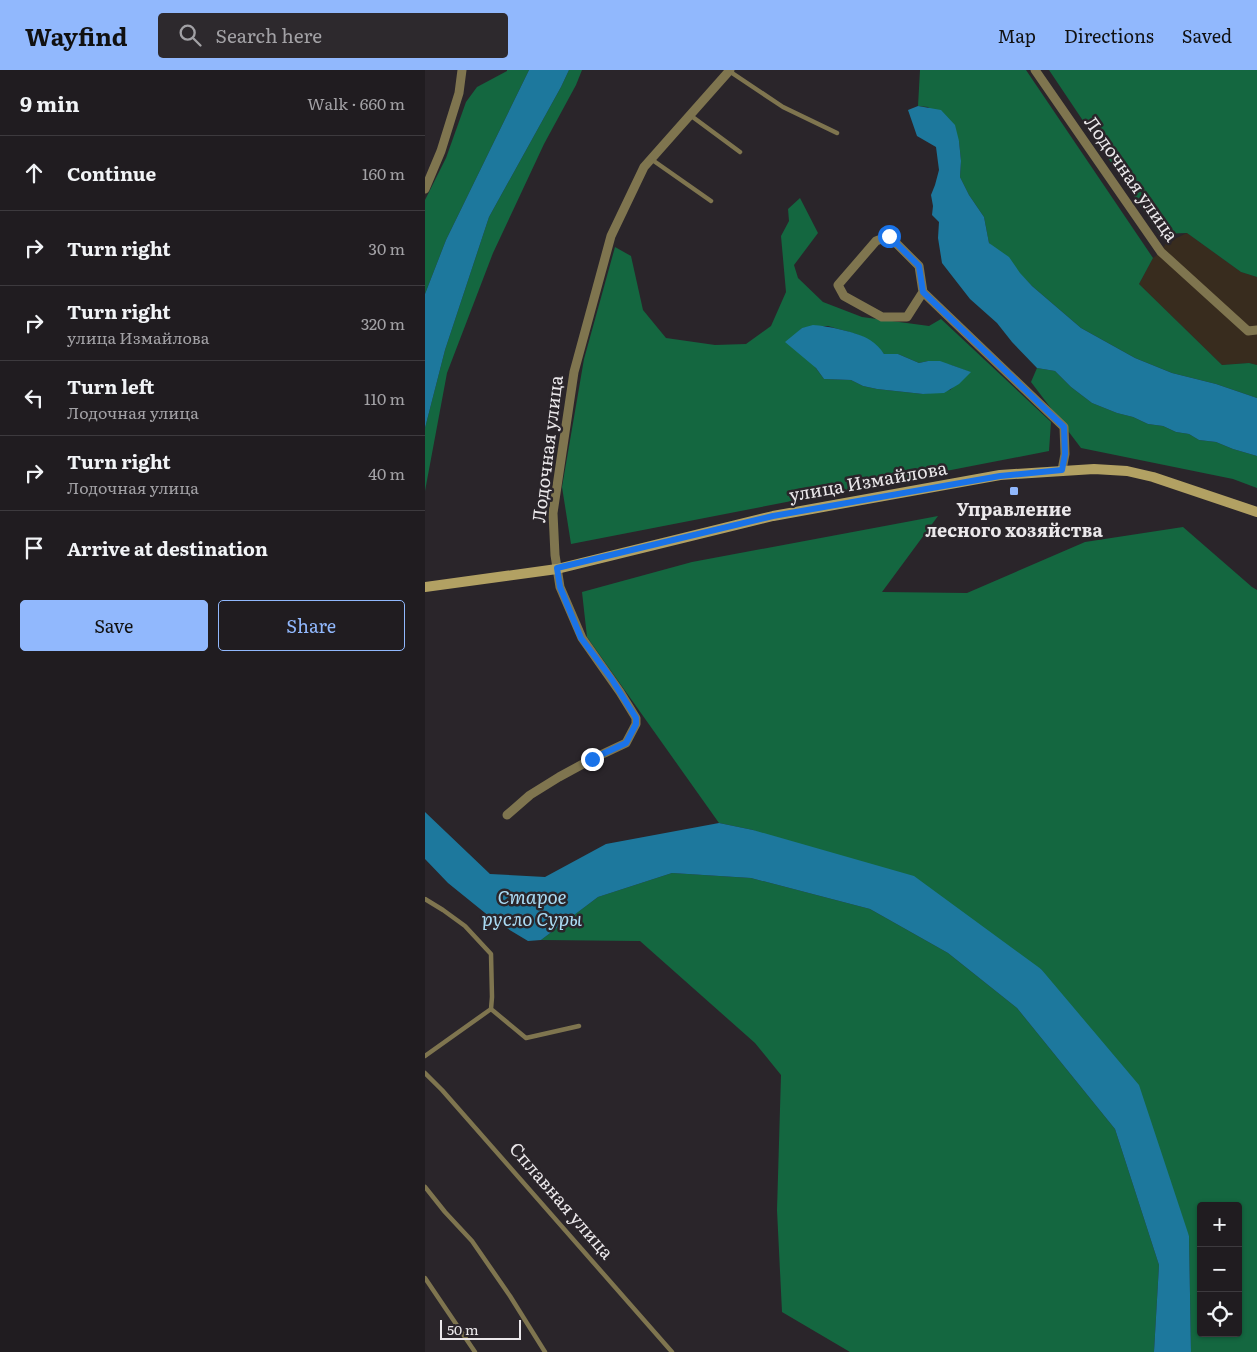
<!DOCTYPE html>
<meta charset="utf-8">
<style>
:root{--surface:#201c20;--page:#2d292d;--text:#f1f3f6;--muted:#a2a1a5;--line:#3d3a3e;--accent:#91b8fd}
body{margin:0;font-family:Literata,serif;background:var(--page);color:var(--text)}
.controls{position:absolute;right:15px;bottom:15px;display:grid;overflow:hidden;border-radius:5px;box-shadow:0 1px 4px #0004}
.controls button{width:45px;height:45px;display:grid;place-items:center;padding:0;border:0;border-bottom:1px solid var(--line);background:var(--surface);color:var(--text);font:25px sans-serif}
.scale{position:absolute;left:15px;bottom:12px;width:81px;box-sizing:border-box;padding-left:5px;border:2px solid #ebe8eb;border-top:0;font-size:14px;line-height:18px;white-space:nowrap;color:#ebe8eb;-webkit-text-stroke:4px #2a252a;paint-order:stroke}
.stop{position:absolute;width:15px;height:15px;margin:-11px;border:4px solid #1a73e8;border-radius:50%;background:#fff}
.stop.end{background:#1a73e8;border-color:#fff;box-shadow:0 1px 5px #0008}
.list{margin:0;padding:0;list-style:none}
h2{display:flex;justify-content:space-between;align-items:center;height:65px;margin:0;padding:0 20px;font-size:21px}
h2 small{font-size:16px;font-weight:400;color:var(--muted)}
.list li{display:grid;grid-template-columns:32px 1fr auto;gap:15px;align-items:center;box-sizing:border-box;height:75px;padding:0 20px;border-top:1px solid var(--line)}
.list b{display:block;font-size:19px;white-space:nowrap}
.list p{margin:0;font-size:16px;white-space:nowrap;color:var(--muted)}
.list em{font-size:16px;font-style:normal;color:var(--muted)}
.actions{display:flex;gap:10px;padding:15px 20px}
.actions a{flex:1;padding:11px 0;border:1px solid var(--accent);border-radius:5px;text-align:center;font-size:18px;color:var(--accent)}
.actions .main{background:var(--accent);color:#111}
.icon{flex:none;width:28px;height:28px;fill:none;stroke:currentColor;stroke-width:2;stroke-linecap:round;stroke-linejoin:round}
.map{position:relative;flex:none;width:832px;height:1282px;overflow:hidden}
header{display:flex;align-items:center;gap:30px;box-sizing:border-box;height:70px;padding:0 25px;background:var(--accent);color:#111}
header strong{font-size:24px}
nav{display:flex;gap:28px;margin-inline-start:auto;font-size:18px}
.search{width:350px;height:45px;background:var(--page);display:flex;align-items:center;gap:12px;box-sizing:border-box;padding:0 18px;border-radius:5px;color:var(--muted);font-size:19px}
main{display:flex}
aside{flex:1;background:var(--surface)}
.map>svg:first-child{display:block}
</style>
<header>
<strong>Wayfind</strong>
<div class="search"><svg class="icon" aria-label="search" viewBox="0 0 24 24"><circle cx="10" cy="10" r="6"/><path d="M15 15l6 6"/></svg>Search here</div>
<nav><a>Map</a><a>Directions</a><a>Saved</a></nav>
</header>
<main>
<aside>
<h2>9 min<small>Walk · 660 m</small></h2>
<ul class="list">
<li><svg class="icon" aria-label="ahead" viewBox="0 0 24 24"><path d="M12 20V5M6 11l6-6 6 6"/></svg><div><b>Continue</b></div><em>160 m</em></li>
<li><svg class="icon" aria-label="right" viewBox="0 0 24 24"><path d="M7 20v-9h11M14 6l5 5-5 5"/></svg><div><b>Turn right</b></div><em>30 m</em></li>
<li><svg class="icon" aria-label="right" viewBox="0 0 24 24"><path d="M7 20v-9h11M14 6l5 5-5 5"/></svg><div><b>Turn right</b><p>улица Измайлова</p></div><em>320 m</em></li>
<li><svg class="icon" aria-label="left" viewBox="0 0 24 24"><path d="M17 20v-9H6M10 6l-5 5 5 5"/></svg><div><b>Turn left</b><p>Лодочная улица</p></div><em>110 m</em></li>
<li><svg class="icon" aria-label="right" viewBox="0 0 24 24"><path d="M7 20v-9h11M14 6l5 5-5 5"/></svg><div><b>Turn right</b><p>Лодочная улица</p></div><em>40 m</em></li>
<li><svg class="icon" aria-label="arrive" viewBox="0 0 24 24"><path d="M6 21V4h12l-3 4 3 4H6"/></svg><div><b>Arrive at destination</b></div></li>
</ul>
<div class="actions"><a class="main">Save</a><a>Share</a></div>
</aside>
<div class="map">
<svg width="832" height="1282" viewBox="0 0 832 1282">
<rect width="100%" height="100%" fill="#2a252a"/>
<path fill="#382c1e" d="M 762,163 L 816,202 L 832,207 L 832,295 L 824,293 L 797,295 L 714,214 L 728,188 L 736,182 L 741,173 Z"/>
<path fill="#146740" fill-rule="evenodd" d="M 82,0 L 104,0 L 21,170 L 0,224 L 0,130 L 21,88 L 41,32 L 52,17 L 82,1 Z
M 144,0 L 157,0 L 151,15 L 119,74 L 68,183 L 22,303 L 0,421 L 0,358 L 20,280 L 64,147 L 136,17 Z
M 495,0 L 601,0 L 728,188 L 714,214 L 797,295 L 824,293 L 832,295 L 832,328 L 791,314 L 747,303 L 710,288 L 656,258 L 607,216 L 564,173 L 559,147 L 544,125 L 535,107 L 536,91 L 534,71 L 503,37 L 493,36 Z
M 624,0 L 832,0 L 832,207 L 816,202 L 762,163 L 734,164 Z
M 375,128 L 393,163 L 369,195 L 373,208 L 398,232 L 437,247 L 504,256 L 516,249 L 626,352 L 624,381 L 146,474 L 137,417 L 159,289 L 190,177 L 206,186 L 218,240 L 241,268 L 290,275 L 321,274 L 346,256 L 361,222 L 356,166 L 364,151 L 363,139 ZM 403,256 C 426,263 443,264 459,284 L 473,284 L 494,293 L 503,291 L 526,295 L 545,302 L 525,320 L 498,324 L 452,319 L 438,316 L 426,310 L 399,309 L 368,267 L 377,258 Z
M 612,298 L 630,301 L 646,317 L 667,333 L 692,343 L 708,347 L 723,354 L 738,356 L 751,362 L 764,364 L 774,370 L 791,372 L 808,379 L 832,386 L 832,418 L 808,409 L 656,378 L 606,312 Z
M 513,446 L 457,522 L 542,523 L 660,472 L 758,457 L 827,517 L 832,520 L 832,1282 L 766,1282 L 764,1166 L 616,899 L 328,760 L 294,753 L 162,567 L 157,522 L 267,492 ZM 776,1136 L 813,1136 L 813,1263 L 776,1263 Z
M 247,803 L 326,808 L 445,839 L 523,883 L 592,938 L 690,1059 L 734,1195 L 729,1282 L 425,1282 L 357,1242 L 352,1140 L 356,1005 L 330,973 L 215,871 L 116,870 L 173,827 Z"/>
<path fill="#1d789d" d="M 104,0 L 144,0 L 136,17 L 64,147 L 20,280 L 0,358 L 0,224 L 21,170 Z
M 493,36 L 516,40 L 530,55 L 534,71 L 536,91 L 535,107 L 544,125 L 559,147 L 564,173 L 584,187 L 595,203 L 607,216 L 656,258 L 710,288 L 747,303 L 791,314 L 832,328 L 832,386 L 808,379 L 791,372 L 774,370 L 764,364 L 751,362 L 738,356 L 723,354 L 708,347 L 692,343 L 667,333 L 646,317 L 630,301 L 612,298 L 587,272 L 572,253 L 545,229 L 517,193 L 513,168 L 514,152 L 507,145 L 508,136 L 506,125 L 510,115 L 514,100 L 511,77 L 492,66 L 483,40 Z
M 388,255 C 402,256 433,262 445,270 C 451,274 455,278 459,284 L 473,284 L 494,293 L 503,291 L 515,291 L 546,302 L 534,314 L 519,323 L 498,324 L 452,319 L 438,316 L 426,310 L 399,309 L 391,298 L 360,272 L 377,258 Z
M 0,742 L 65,804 L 120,807 L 181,774 L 294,753 L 328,760 L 489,806 L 616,899 L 714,1015 L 764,1166 L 766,1282 L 729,1282 L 734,1195 L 690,1059 L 592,938 L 523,883 L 445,839 L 326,808 L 247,803 L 173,827 L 116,870 L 103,871 L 70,851 L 23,813 L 0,789 Z"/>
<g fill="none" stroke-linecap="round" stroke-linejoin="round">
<path stroke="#7f754f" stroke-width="4.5" d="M 304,1 L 358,37 L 412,63
M 265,45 L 315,82
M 226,89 L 286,131
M 0,829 L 18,840 L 40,856 L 66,884 L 67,927 L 66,939
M 0,986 L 66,939 L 101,968 L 154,956
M 0,1003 L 17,1020 L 247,1282
M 0,1117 L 20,1142 L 47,1171 L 85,1226 L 120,1282
M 0,1208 L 50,1282"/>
<path stroke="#7f754f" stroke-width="9" d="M 610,0 L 736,182 L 823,261 L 832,260
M 0,119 L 16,81 L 34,23 L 37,0
M 498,222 L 482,247 L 457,247 L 419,226 L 413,215 L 451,171 L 464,166 L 494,196 L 498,222 L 639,357 L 640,384 L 637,400
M 82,745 L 105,725 L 134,707 L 167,689 L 201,673 L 211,654 L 211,648 L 195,622 L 157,568 L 135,517 L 130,485 L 128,443 L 149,302 L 186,166 L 219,97 L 305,0"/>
<path stroke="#b2a163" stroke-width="10" d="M 0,517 L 132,499 L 348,446 L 575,405 L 669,399 L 702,401 L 728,407 L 832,442"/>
</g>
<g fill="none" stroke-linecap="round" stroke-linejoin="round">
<path stroke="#1a73e8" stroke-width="6" d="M 167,689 L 201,673 L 211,654 L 211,648 L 186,608 L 156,568 L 135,517 L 132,498 L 348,446 L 575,406 L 637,400 L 640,384 L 639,357 L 498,222 L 494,196 L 464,166"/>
</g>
<rect fill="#91b8fd" stroke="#2a252a" stroke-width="2" x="584" y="416" width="10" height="10" rx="2.5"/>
<g text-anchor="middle" stroke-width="5" stroke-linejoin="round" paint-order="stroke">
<g font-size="18" fill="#ebe8eb" stroke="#2a252a">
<text transform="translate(706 109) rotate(55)" y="6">Лодочная улица</text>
<text transform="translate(123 379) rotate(-83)" y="6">Лодочная улица</text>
<text transform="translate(443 412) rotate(-10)" y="6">улица Измайлова</text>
<text transform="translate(136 1131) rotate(49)" y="6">Сплавная улица</text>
</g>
<g font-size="18" font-weight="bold" fill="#ebe8eb" stroke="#2a252a">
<text x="589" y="446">Управление<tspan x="589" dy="21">лесного хозяйства</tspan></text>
</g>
<g font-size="19" font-style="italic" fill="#abdcf5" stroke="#2a252a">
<text x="107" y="834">Старое<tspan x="107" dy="22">русло Суры</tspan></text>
</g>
</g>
</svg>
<div class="controls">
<button>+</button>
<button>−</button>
<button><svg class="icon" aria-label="locate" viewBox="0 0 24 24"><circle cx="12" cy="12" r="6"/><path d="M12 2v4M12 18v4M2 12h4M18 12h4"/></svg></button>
</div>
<div class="scale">50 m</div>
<div class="stop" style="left:464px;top:166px"></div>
<div class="stop end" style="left:167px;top:689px"></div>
</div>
</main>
